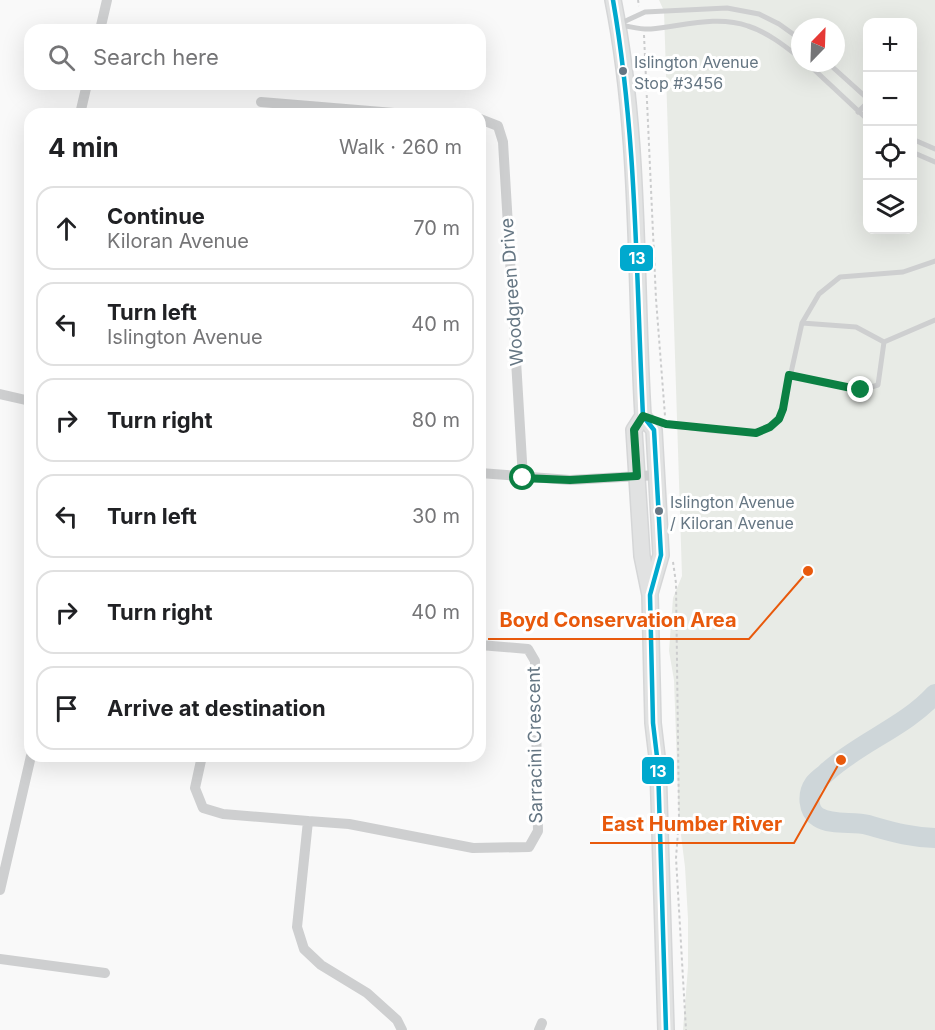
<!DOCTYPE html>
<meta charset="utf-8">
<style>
:root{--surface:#fff;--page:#f2f2f2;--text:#202124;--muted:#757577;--line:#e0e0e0}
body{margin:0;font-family:Inter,sans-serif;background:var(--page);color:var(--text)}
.controls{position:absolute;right:18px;top:18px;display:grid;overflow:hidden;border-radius:12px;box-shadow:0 6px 24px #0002}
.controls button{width:54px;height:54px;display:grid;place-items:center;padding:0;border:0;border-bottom:2px solid var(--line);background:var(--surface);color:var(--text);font:30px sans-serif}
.compass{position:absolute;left:791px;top:18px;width:54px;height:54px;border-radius:50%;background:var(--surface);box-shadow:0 6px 24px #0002;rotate:23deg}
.stop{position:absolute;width:18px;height:18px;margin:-14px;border:4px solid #0b8043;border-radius:50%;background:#fff}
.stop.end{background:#0b8043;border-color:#fff;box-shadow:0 2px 6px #0008}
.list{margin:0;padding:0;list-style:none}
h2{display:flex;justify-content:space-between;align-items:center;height:78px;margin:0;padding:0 24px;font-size:26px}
h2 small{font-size:20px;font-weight:400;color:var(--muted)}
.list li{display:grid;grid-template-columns:39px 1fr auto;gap:18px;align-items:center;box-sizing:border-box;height:84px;margin:0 12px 12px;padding:0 12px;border:2px solid var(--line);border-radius:18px}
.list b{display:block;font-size:22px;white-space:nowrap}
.list p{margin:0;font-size:20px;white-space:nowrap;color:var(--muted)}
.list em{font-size:20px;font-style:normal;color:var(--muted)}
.icon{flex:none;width:33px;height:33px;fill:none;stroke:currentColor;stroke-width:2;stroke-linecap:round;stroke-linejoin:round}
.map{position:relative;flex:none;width:935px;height:1030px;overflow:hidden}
.search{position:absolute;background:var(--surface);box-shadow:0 6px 24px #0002;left:24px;top:24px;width:462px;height:66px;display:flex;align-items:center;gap:15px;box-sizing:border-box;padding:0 21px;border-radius:18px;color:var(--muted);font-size:22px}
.panel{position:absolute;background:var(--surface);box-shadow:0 6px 24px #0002;left:24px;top:108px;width:462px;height:654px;border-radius:18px}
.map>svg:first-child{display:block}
</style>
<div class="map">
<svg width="935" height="1030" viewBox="0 0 935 1030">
<rect width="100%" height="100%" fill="#f9f9f9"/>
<path fill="#e8ebe6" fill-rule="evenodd" d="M 659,0 L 935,0 L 935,1030 L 683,1030 L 688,967 L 688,919 L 685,867 L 679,819 L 674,680 L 669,651 L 673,598 L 682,576 L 664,11 ZM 868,22 L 912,22 L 912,230 L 868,230 ZM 800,27 L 836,27 L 836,63 L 800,63 Z"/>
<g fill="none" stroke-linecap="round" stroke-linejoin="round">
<path stroke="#ced6d9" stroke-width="20" d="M 935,694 C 905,727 860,742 827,772 C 823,776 817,780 814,784 C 807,794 808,811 818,817 C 832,826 853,821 868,825 C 893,832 908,837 935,838"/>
<g stroke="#d5d6d7" stroke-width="18">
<path id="secondary" d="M 613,0 C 640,134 635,280 643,416 L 654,430 L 661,555 L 650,593
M 643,416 L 634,430 L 642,556 L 650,595 L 653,723 L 658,765 L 666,1030"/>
</g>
<path stroke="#cbcccd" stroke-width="2" stroke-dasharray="3 3" stroke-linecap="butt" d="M 638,0 L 639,6
M 644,35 L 656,299 L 665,416
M 673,562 L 676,583 L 679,819 L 676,858 L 686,1030"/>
<path stroke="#cecfd0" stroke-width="5" d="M 619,24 L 645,12 L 727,8 L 759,14 L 779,24 L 800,39
M 619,25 C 629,26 641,30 651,29 C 683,26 717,15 748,26 C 767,32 785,46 800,58
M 807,63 L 868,120
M 828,63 L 868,99
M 858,112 L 868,102
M 912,139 L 935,149
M 912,152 L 935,162
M 802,323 L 856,327 L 884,342 L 935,320
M 789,375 L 861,390 L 878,385 L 884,342
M 650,419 C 672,427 750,439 770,427 C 777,423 780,416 783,409 L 802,323 L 819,294 L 840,277 L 903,272 L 935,261"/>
<path stroke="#cecfd0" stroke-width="10" d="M 100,30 L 107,0
M 261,102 L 406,114
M 80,114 L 87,84
M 480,119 L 498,126 L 503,142 L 523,478
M 0,394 L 30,401
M 480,473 L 570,480 L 657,475
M 202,756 L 195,788 L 203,808 L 223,814 L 308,821 L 297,927 L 304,949 L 321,965 L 367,993 L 397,1020 L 402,1030
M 308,821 L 349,824 L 473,848 L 529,847 L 538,831 L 535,661 L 528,649 L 480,645
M 0,890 L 31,756
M 0,959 L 105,973
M 539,1030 L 542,1023"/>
<use href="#secondary" stroke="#e1e2e2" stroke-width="15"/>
<g stroke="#fff" stroke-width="9">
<path id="bus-1" d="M 613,0 C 637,138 636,277 643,416 L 654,430 L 661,555 L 650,595 L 653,723 L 658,765 L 666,1030"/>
</g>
<use href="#bus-1" stroke="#00a9ce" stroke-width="4.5"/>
</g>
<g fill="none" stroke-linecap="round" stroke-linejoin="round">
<path stroke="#0b8043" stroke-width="8" d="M 523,478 L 570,480 L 637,476 L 634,430 L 643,416 L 666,424 L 756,433 L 770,427 L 779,419 L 783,409 L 789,375 L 861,390"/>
</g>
<g fill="#657683" stroke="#fff" stroke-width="2">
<circle cx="623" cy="71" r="5"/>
<circle cx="659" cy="511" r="5"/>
</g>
<g text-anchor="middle" stroke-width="6" stroke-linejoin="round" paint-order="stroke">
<g font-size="16" fill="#657683" stroke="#fff" text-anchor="start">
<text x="634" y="68">Islington Avenue<tspan x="634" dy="21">Stop #3456</tspan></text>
<text x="670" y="508">Islington Avenue<tspan x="670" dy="21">/ Kiloran Avenue</tspan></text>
</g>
<g font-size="18" fill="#657683" stroke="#fff">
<text transform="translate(512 292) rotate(-94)" y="6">Woodgreen Drive</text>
<text transform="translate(535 745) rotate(-91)" y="6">Sarracini Crescent</text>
</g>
</g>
<path fill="none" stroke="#e8590c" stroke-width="2" d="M808 571L749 639H488M841 760L794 843H590"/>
<g fill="#e8590c" stroke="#fff" stroke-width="2">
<circle cx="808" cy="571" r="6"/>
<circle cx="841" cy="760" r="6"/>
</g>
<g font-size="20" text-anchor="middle" font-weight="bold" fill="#e8590c" stroke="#fff" stroke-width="6" stroke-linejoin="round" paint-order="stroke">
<text x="618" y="627">Boyd Conservation Area</text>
<text x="692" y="831">East Humber River</text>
</g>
<g stroke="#fff" stroke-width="2">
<rect x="619" y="244" width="35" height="28" rx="6" fill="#00a9ce"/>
<rect x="641" y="756" width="34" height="29" rx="6" fill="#00a9ce"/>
</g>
<g font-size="16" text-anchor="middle" font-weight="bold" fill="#fff">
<text x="637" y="264">13</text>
<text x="658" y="777">13</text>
</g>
</svg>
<div class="controls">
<button>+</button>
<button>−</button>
<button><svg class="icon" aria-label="locate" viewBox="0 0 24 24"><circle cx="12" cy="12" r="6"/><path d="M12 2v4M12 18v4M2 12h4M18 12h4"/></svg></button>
<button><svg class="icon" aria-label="layers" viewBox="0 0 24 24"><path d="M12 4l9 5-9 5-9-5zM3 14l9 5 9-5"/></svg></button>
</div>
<svg class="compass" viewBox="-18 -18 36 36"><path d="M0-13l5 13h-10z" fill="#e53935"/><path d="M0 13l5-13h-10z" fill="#757577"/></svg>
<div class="stop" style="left:523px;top:478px"></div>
<div class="stop end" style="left:861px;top:390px"></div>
<div class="search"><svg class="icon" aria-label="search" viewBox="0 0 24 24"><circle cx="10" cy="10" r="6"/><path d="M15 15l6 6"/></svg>Search here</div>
<section class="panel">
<h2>4 min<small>Walk · 260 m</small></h2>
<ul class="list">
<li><svg class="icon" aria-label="ahead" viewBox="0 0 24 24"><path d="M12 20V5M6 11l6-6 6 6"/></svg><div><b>Continue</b><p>Kiloran Avenue</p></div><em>70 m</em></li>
<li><svg class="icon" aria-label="left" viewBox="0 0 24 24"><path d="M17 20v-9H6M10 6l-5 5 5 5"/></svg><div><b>Turn left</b><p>Islington Avenue</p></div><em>40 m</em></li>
<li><svg class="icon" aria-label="right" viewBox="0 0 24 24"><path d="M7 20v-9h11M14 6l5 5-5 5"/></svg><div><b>Turn right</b></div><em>80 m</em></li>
<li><svg class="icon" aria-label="left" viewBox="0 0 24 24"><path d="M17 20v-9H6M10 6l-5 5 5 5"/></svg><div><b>Turn left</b></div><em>30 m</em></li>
<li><svg class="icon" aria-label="right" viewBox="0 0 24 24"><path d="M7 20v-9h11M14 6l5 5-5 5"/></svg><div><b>Turn right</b></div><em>40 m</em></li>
<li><svg class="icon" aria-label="arrive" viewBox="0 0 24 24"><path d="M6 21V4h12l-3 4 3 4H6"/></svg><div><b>Arrive at destination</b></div></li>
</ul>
</section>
</div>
